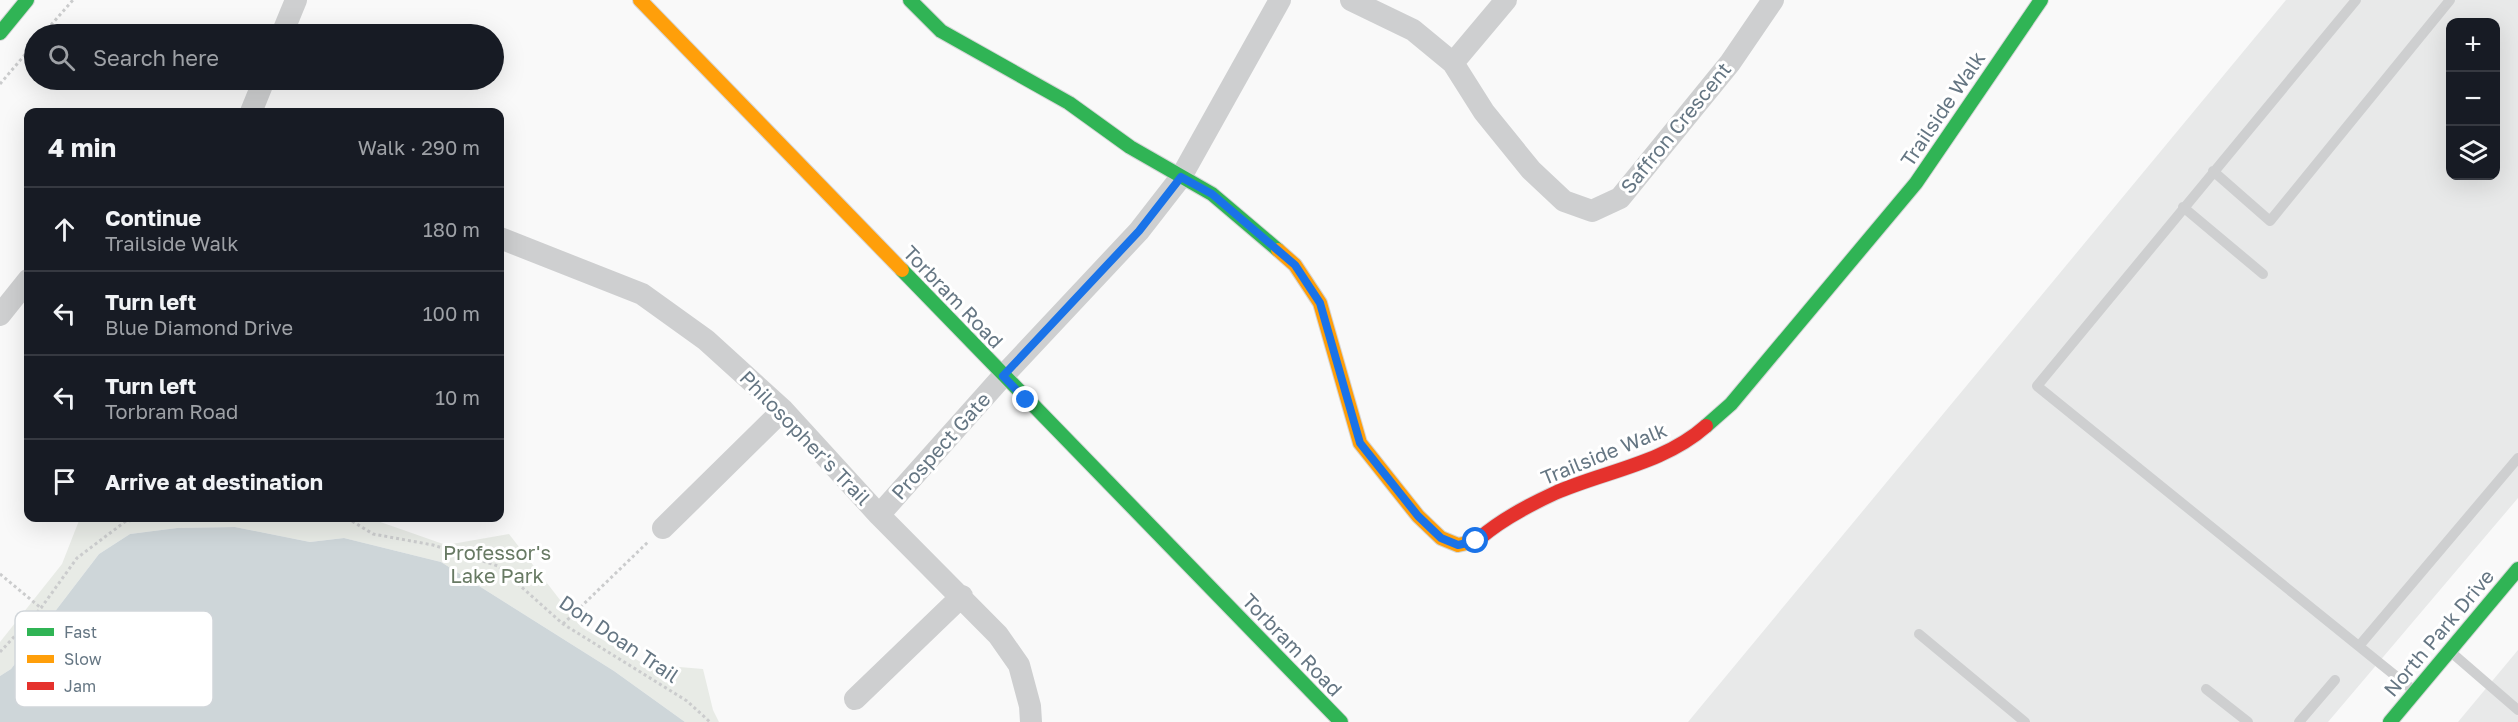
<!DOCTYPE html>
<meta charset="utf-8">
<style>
:root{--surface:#171b24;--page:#20242c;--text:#f1f3f6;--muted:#9ea1a6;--line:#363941}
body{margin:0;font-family:"Golos Text",sans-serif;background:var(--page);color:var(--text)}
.controls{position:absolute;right:18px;top:18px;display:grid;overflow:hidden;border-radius:12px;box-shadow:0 6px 24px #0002}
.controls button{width:54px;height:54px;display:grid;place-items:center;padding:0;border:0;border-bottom:2px solid var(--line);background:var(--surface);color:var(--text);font:30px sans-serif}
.stop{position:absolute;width:18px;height:18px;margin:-14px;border:4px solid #1a73e8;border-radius:50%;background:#fff}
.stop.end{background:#1a73e8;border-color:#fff;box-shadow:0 2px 6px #0008}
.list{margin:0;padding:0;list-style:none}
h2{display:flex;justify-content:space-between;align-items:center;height:78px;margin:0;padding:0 24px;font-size:26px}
h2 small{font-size:20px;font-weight:400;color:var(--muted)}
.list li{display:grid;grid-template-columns:39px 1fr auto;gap:18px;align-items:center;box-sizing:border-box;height:84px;padding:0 24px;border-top:2px solid var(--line)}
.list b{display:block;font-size:22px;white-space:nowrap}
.list p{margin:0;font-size:20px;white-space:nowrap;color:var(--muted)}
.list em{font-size:20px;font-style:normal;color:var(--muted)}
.icon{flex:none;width:33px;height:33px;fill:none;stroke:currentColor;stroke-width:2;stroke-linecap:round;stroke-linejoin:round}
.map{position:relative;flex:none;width:2518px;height:722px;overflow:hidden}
.search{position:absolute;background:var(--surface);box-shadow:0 6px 24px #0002;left:24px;top:24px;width:480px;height:66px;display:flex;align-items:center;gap:15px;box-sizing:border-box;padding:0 21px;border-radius:33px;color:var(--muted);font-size:22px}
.panel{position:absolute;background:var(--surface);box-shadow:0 6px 24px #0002;left:24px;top:108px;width:480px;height:414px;border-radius:12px}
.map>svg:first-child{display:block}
</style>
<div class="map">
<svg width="2518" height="722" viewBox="0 0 2518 722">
<rect width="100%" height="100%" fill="#f9f9f9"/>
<path fill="#e8e9e9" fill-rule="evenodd" d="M 2286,0 L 2518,0 L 2518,498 L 2328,722 L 1688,722 ZM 2450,22 L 2496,22 L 2496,176 L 2450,176 Z
M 2518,650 L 2518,722 L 2458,722 Z"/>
<path fill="#e8ebe6" d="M 80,518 L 369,518 L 446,545 L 509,534 L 581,627 L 644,664 L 703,669 L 713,710 L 719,722 L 685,722 L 614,671 L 441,562 L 344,538 L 310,542 L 235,527 L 177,528 L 130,534 L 99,554 L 11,669 L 0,676 L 0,642 L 62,564 Z"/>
<path fill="#ced6d9" d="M 235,527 L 310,542 L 344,538 L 441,562 L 614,671 L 685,722 L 0,722 L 0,676 L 11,669 L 99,554 L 130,534 L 177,528 Z"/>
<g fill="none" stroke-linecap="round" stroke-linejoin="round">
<g stroke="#d5d6d7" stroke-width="16">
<path id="fast" d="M 910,0 L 941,31 L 1069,103 L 1130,147 L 1212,194 L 1278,250
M 0,33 L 27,0
M 902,270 L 1341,722
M 1706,426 L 1731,404 L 1916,183 L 2041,0
M 2390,722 L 2518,569"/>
</g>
<g stroke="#d5d6d7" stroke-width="16">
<path id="slow" d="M 640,0 L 902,270
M 1278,250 L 1295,265 L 1320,303 L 1360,443 L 1418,516 L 1441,538 L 1458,545 L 1476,541 L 1480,538"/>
</g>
<g stroke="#d5d6d7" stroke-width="16">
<path id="jam" d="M 1480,538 C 1502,519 1529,505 1555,493 C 1605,471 1663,464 1706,426"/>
</g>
<path stroke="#cbcccd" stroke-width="3" stroke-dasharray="3 3" stroke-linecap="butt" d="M 43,34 L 73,0
M 0,84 L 34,44
M 347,518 L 373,534 L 433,545 L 498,566 L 563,624 L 687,701 L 710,722
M 0,574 L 41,608
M 563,624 L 648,542
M 0,652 L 41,608 L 77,558 L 126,521 L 160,518"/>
<path stroke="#cecfd0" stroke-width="10" d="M 2356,0 L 2037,386 L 2413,690
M 2213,171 L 2270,221 L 2450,0
M 2183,207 L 2263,274
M 1919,634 L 2025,722
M 2359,646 L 2518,458
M 2452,653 L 2518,710
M 2206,689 L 2248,722
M 2299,722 L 2335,680"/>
<path stroke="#cecfd0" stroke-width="22" d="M 1351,0 L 1413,30 L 1453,63 L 1484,112 L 1531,170 L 1564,201 L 1592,211 L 1620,198 L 1730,63 L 1773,0
M 282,34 L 296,0
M 1453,63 L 1506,0
M 251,112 L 264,80
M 500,238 L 642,294 L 706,340 L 783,410 L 879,515 L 998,635 L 1019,665 L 1030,706 L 1031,722
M 0,315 L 28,280
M 879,515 L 1003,376 L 1139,231 L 1181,177 L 1280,0
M 663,528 L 783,410
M 855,699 L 962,596"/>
<use href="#fast" stroke="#30b455" stroke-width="14"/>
<use href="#slow" stroke="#ff9f0a" stroke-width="14"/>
<use href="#jam" stroke="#e5322d" stroke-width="14"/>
</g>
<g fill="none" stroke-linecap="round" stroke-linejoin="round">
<path stroke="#1a73e8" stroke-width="8" d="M 1026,400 L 1003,376 L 1139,231 L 1181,177 L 1212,194 L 1295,265 L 1320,303 L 1360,443 L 1418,516 L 1441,538 L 1458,545 L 1476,541"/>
</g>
<g text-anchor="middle" stroke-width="6" stroke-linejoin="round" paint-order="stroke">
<g font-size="20" fill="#657683" stroke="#fff">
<text transform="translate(1943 109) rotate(-56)" y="7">Trailside Walk</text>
<text transform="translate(1676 128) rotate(-51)" y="7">Saffron Crescent</text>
<text transform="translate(953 297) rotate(46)" y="7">Torbram Road</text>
<text transform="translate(805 438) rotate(46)" y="7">Philosopher's Trail</text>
<text transform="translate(941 446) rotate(-48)" y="7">Prospect Gate</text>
<text transform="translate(1604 454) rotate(-22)" y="7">Trailside Walk</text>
<text transform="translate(2439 633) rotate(-50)" y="7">North Park Drive</text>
<text transform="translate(619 639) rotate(34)" y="7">Don Doan Trail</text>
<text transform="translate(1292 645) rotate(46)" y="7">Torbram Road</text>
</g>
<g font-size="20" fill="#687a64" stroke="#fff">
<text x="497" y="560">Professor's<tspan x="497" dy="23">Lake Park</tspan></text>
</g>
</g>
<rect x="15" y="611" width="198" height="96" rx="9" fill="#fff" stroke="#d1d6da" stroke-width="1.5"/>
<rect x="27" y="628" width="27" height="8" fill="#30b455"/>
<rect x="27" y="655" width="27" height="8" fill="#ff9f0a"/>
<rect x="27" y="682" width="27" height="8" fill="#e5322d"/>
<g font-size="16" fill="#657683">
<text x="64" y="638">Fast</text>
<text x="64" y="665">Slow</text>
<text x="64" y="692">Jam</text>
</g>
</svg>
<div class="controls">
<button>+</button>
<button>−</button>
<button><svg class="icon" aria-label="layers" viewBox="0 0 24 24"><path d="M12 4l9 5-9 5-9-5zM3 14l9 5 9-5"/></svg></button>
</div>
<div class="stop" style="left:1476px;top:541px"></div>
<div class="stop end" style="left:1026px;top:400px"></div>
<div class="search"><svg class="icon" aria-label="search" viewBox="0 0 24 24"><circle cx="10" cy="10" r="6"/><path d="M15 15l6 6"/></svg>Search here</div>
<section class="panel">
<h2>4 min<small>Walk · 290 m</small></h2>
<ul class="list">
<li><svg class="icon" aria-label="ahead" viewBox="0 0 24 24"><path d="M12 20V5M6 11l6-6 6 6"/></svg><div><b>Continue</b><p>Trailside Walk</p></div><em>180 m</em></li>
<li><svg class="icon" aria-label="left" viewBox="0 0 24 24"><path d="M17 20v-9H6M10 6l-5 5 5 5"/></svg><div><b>Turn left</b><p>Blue Diamond Drive</p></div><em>100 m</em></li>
<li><svg class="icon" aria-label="left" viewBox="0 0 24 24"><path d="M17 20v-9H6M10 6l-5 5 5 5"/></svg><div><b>Turn left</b><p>Torbram Road</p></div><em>10 m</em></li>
<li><svg class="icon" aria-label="arrive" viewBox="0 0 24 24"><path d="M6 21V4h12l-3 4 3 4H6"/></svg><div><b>Arrive at destination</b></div></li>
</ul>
</section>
</div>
